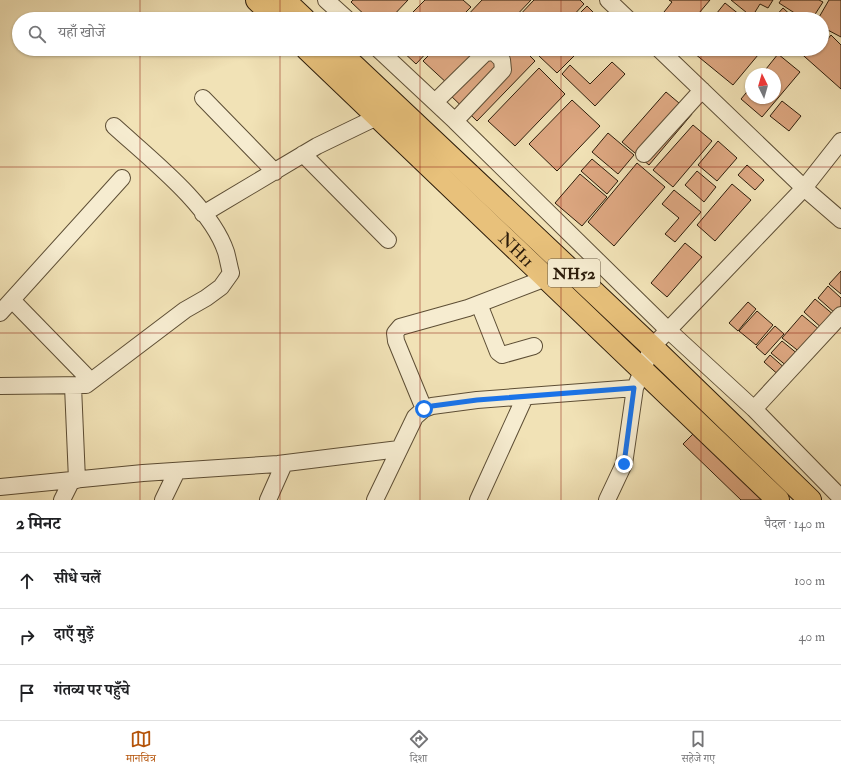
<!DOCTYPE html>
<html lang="hi">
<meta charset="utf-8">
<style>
:root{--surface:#fff;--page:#f6f6f6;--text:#202124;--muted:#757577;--line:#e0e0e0;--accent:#b45309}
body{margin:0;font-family:"IM FELL Double Pica","Noto Serif Devanagari",serif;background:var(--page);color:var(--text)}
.compass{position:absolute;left:745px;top:68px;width:36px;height:36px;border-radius:50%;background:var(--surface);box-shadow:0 1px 3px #0004;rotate:355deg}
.stop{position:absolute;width:12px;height:12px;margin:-9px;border:3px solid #1a73e8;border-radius:50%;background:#fff}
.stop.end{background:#1a73e8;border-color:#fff;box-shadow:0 1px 4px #0008}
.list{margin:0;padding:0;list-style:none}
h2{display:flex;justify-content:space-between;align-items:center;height:52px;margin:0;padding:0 16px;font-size:17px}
h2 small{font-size:13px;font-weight:400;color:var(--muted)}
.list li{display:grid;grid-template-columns:26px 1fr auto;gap:12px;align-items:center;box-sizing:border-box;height:56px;padding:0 16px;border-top:1px solid var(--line)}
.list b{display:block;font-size:15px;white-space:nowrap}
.list em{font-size:13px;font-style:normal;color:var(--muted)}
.icon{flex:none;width:22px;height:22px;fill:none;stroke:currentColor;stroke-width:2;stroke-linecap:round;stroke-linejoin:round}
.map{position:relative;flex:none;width:841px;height:500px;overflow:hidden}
.search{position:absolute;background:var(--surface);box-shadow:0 1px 3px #0004;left:12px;right:12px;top:12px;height:44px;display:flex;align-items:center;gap:10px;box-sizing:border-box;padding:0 14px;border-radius:22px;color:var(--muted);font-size:15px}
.sheet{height:220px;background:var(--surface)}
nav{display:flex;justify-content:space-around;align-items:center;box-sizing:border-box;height:56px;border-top:1px solid var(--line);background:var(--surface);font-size:11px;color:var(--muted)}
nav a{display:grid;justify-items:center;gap:2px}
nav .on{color:var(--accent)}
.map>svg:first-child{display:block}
</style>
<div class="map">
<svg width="841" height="500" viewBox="0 0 841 500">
<rect width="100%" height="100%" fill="#f1e2b6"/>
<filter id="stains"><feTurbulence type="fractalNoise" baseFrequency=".005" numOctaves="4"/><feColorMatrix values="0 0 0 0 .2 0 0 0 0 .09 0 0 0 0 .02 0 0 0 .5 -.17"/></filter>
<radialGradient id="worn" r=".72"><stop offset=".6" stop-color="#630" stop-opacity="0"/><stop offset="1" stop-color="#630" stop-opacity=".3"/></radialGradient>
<path fill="#dda781" stroke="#2c1c0a" d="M 353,0 L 408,0 L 390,19 L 369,19 L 351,2 Z
M 425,0 L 463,0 L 471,7 L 459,19 L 406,19 Z
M 482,0 L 531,0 L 513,19 L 464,19 Z
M 534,0 L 580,0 L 584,4 L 570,19 L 516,19 Z
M 669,0 L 710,0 L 694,19 L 663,19 L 660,17 L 672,2 Z
M 731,0 L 773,0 L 768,8 L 760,4 L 752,17 Z
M 781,0 L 819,0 L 823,2 L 812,19 L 804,19 L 779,3 Z
M 829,0 L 841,0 L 841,37 L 822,27 L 822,19 L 818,19 Z
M 725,3 L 745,19 L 712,19 Z
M 587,6 L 600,19 L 574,19 Z
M 783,8 L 795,19 L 773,19 Z
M 831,35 L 841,45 L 841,89 L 796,49 L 822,49 L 822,36 L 827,40 Z
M 400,49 L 430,49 L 416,64 Z
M 435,49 L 484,49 L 449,85 L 423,61 Z
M 490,49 L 523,49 L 535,61 L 477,121 L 448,93 Z
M 545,49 L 581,49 L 557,73 L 539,56 Z
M 689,49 L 763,49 L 733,85 Z
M 778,54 L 800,72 L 762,117 L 741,99 L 751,87 L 751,98 L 775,98 L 775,74 L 762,74 Z
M 612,62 L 625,74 L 595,106 L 562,74 L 570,65 L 590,84 Z
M 539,68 L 565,94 L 515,146 L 488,121 Z
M 666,92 L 692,114 L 649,165 L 622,142 Z
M 572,100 L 600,126 L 557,171 L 529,144 Z
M 782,101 L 801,116 L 789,131 L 770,116 Z
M 693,125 L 712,141 L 673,187 L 653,170 Z
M 608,133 L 634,155 L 618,174 L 592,152 Z
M 718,141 L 737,158 L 717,181 L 698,165 Z
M 592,159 L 618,181 L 607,194 L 581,171 Z
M 637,163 L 665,187 L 614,246 L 588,222 Z
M 747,165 L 764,180 L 755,190 L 738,175 Z
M 697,171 L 716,187 L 704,202 L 685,185 Z
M 580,174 L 607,197 L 582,226 L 555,203 Z
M 732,184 L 751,200 L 715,241 L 697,225 Z
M 674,190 L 701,212 L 675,242 L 665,234 L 679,218 L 662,204 Z
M 685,243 L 702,257 L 667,297 L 651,283 Z
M 841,271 L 841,294 L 829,284 Z
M 828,286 L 841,298 L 841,309 L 836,314 L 818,298 Z
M 815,299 L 835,316 L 824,330 L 804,312 Z
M 748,302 L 756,309 L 738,331 L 729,323 Z
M 757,311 L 773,325 L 756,345 L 739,331 Z
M 802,315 L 820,330 L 801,353 L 782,338 Z
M 775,326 L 784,334 L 765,355 L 756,347 Z
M 782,341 L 799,355 L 788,367 L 771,353 Z
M 770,355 L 787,370 L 781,377 L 764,362 Z
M 697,430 L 769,500 L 741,500 L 683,444 Z"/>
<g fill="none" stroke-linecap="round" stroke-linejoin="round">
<g stroke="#5d4e35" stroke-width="18">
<path id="street" d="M 326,0 L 347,19
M 608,0 L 628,19
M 378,49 L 455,121 L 667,329 L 754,409 L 841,498
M 659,49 L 804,188 L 841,220
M 203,98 L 275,172
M 435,102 L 485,53 L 494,52 L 502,60 L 503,70 L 455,121
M 303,154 L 388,240
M 644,154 L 702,90
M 203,214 L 317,146 L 377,117
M 12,300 L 91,381
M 479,304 L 498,352 L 502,355 L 534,346
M 0,313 L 122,178
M 0,386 L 86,385 L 185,310 L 206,298 L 221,287 L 231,273 C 229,266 228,259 226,252 C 211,206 149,158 114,126
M 73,386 L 77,480
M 424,409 L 396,341 L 395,333 L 400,327 L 468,308 L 546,278
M 754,409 L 841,315
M 0,487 L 143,473 L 278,464 L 399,449
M 62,500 L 72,480
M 163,500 L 177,471
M 268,500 L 284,464
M 375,500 L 415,417 L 424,409 L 432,406 L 477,400 L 635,388
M 478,500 L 525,397
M 607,500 L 624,464 L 635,388 L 652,347 L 804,188 L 841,141"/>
</g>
<g stroke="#2c1c0a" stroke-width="24">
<g id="highway">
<path d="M 257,0 L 277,19"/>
<path d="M 284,0 L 304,19"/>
<path id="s1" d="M 307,49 L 778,500"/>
<path d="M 336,49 L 652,347 L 810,500"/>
</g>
</g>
<use href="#street" stroke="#f6ecd0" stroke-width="16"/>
<use href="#highway" stroke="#e8c17b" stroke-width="22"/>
</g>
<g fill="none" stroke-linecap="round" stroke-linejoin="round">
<path stroke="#1a73e8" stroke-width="5" d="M 424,409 L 432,406 L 477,400 L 634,388 L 624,464"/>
</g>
<path fill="none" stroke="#8f2418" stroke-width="1" stroke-opacity="0.55" d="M 140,0 L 140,19M 280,0 L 280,19M 420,0 L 420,19M 561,0 L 561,19M 701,0 L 701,19M 140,49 L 140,500M 280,49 L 280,500M 420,49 L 420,500M 561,49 L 561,500M 701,49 L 701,500M 0,167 L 841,167M 0,333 L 841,333"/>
<g text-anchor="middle" stroke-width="3" stroke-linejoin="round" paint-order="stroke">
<rect fill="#f6ecd0" stroke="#695a45" stroke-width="1" x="548" y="259" width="52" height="28" rx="3"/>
<g font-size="16" font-weight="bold" fill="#2c1c0a">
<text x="574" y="279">NH52</text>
</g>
<g font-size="17" fill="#2c1c0a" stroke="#f6ecd0">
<text dy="6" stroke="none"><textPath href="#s1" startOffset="290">NH11</textPath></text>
</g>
</g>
<rect width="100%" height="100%" filter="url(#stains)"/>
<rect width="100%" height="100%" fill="url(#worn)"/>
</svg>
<svg class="compass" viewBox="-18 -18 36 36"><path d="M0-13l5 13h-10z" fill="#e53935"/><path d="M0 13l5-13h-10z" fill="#757577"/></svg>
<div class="stop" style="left:424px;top:409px"></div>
<div class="stop end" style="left:624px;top:464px"></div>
<div class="search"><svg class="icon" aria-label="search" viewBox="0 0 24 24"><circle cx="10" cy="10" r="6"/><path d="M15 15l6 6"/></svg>यहाँ खोजें</div>
</div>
<section class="sheet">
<h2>2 मिनट<small>पैदल · 140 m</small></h2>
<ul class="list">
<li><svg class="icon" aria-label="ahead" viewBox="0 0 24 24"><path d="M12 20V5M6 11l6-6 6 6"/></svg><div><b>सीधे चलें</b></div><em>100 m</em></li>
<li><svg class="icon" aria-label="right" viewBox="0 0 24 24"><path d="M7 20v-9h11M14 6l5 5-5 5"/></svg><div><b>दाएँ मुड़ें</b></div><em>40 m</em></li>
<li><svg class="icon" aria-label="arrive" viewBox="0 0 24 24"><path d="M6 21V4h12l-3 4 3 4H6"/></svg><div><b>गंतव्य पर पहुँचे</b></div></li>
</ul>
</section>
<nav>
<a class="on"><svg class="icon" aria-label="map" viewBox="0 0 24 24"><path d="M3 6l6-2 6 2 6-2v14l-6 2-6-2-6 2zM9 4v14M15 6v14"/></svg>मानचित्र</a>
<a><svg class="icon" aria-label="directions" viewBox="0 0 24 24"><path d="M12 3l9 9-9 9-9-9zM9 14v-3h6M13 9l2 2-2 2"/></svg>दिशा</a>
<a><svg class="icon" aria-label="saved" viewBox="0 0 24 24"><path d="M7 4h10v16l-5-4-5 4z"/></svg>सहेजे गए</a>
</nav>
